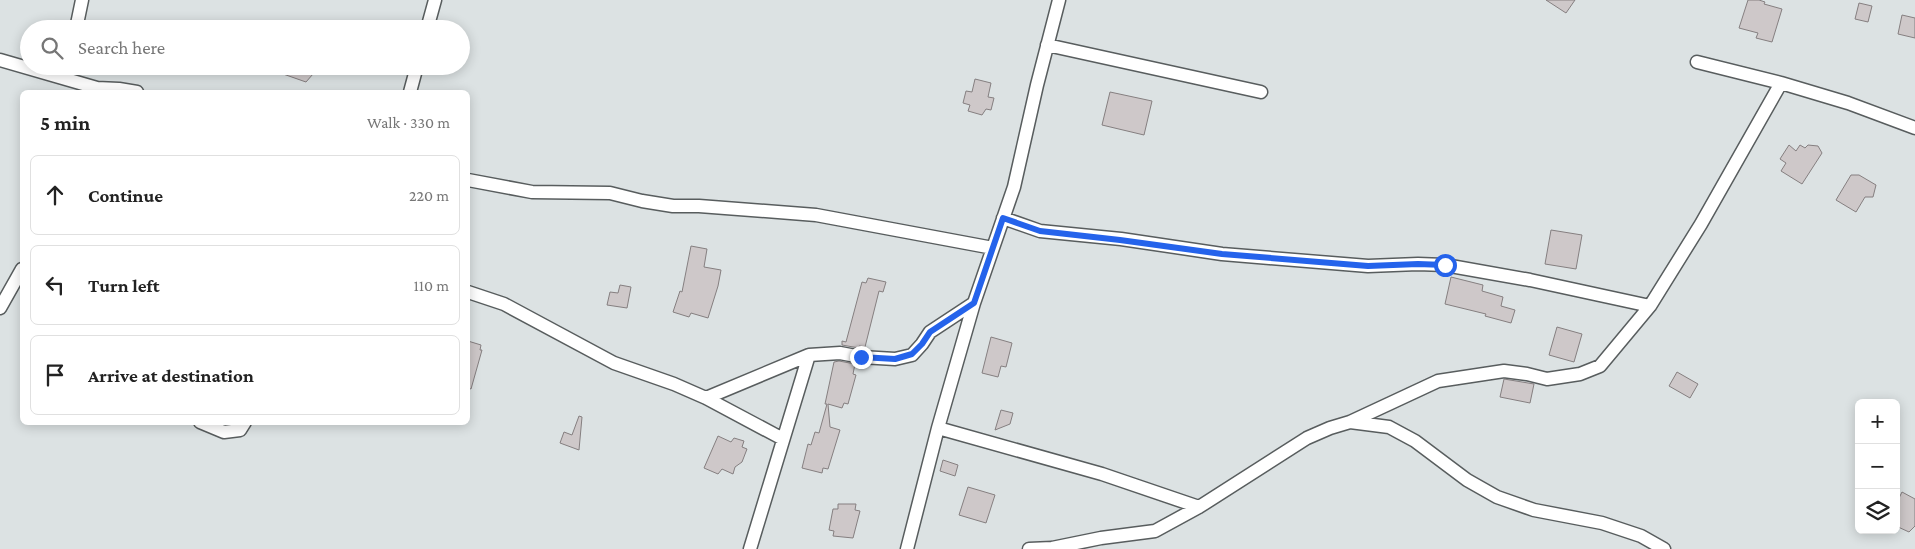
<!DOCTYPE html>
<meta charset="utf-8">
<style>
:root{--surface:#fff;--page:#f2f2f2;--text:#222;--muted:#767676;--line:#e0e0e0}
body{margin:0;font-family:"Crimson Pro",serif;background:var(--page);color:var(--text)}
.controls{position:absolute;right:15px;bottom:15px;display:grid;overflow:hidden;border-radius:8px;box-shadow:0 2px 12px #0003}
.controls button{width:45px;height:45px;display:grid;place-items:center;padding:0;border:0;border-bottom:1px solid var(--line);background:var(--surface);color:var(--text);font:25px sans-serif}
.stop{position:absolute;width:15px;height:15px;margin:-11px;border:4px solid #2563eb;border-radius:50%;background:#fff}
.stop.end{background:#2563eb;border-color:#fff;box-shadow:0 1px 5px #0008}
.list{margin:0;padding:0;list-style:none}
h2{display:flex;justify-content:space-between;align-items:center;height:65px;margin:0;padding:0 20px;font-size:21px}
h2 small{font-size:16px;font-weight:400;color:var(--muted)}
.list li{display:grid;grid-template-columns:32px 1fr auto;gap:15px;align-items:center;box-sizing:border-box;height:80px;margin:0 10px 10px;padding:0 10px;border:1px solid var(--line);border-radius:8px}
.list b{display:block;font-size:19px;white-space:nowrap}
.list em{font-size:16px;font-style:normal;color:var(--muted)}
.icon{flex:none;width:28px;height:28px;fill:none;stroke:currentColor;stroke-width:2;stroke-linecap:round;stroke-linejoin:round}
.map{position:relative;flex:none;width:1915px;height:549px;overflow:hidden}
.search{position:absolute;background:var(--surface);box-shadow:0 2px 12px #0003;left:20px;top:20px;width:450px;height:55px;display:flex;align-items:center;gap:12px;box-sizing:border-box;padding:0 18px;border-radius:28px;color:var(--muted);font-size:19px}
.panel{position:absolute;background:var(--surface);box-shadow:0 2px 12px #0003;left:20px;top:90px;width:450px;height:335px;border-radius:8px}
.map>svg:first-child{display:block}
</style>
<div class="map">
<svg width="1915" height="549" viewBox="0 0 1915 549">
<rect width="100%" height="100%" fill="#dce2e3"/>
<path fill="#cec8c9" stroke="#857f80" d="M 1546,0 L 1575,0 L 1566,13 Z
M 1748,0 L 1759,0 L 1765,2 L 1764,4 L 1782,9 L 1772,42 L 1756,38 L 1758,33 L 1739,28 Z
M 1859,3 L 1872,6 L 1868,22 L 1855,19 Z
M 1902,15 L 1915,18 L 1915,38 L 1898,34 Z
M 266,66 L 320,66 L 306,82 L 266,68 Z
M 975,79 L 991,83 L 988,97 L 994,98 L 991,110 L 986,109 L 982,115 L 968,111 L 970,105 L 963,103 L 966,91 L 972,92 Z
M 1110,92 L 1152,101 L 1144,135 L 1102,125 Z
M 1789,145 L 1796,151 L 1800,145 L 1805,148 L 1808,145 L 1818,146 L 1822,153 L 1802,184 L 1781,171 L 1786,163 L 1780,159 Z
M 1851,175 L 1859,175 L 1876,185 L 1873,197 L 1865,197 L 1856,212 L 1836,200 Z
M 1551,230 L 1582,235 L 1576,269 L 1545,264 Z
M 691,246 L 707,249 L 704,267 L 721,270 L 718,286 L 708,318 L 691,313 L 689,317 L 673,312 L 680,291 L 682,292 Z
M 1451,277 L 1483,285 L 1482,291 L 1503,297 L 1501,306 L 1515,310 L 1511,323 L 1485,316 L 1486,314 L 1445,304 Z
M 868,278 L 886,282 L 883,292 L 879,291 L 865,347 L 859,346 L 859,348 L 842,345 L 842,341 L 846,342 L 862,282 L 866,283 Z
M 620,285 L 631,287 L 627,308 L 607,305 L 610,292 L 618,293 Z
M 1557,327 L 1582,334 L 1574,362 L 1549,355 Z
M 991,337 L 1012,343 L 1006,367 L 1001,366 L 998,377 L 982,373 Z
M 468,341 L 481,345 L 480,350 L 482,350 L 471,389 L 468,388 Z
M 839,361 L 855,364 L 853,374 L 856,375 L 848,404 L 844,403 L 842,408 L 828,404 L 830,427 L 840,430 L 828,469 L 823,468 L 822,473 L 802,468 L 808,444 L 811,445 L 815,432 L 819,433 L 827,404 L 825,404 L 834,362 Z
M 1677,372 L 1698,384 L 1690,398 L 1669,386 Z
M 1504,379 L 1534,384 L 1530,403 L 1500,397 Z
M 1001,410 L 1013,413 L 1010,424 L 995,430 Z
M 579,416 L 582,417 L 579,450 L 560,443 L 564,432 L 572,435 Z
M 718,436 L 731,442 L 734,438 L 744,441 L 742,447 L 747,449 L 742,462 L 735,467 L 733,474 L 722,469 L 718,474 L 704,468 Z
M 943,460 L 958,465 L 955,476 L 940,471 Z
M 968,487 L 995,495 L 986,523 L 959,515 Z
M 1902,492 L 1915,499 L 1915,526 L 1909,532 L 1896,526 L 1896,504 Z
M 838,504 L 856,504 L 855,510 L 860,511 L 853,538 L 833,536 L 834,531 L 829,530 L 833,509 L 838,509 Z"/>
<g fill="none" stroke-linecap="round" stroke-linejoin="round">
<g stroke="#585d5e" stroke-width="15">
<path id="street" d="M 76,29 L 82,0
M 427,29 L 435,0
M 1047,45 L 1261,92
M 0,60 L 97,88 L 119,89 L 137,92
M 1697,62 L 1781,83 L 1848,103 L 1915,128
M 410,92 L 417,66
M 468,180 L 532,192 L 610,193 L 642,201 L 673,206 L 699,206 L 816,215 L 993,248
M 1003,218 L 1040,231 L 1121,239 L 1222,254 L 1368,266 L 1418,264 L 1445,265 L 1530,280 L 1650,306
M 468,292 L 504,304 L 614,363 L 674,384 L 706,398 L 783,439
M 0,308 L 22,269
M 706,398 L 809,355 L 840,353 L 861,357 L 895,359 L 912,355 L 922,344 L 930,332 L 974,303
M 200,422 L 224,432 L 240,430 L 245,422
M 1350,422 L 1389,427 L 1415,441 L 1467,480 L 1497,497 L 1534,510 L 1602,523 L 1641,536 L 1664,549
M 938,428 L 1102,474 L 1199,507
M 750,549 L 809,355
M 907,549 L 938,428 L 974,303 L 1014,187 L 1037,85 L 1059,0
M 1029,549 L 1052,548 L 1101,538 L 1155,531 L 1199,507 L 1307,438 L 1330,428 L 1350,422 L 1438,381 L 1504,371 L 1527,374 L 1547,379 L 1580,374 L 1600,366 L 1650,306 L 1701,224 L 1781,83"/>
</g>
<use href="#street" stroke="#fff" stroke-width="12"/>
</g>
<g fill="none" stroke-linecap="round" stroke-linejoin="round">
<path stroke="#2563eb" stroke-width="6" d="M 861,357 L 895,359 L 912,354 L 922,344 L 930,332 L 974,303 L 1003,218 L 1040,231 L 1120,240 L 1222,254 L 1368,266 L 1418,264 L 1445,265"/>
</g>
</svg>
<div class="controls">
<button>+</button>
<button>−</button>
<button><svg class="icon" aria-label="layers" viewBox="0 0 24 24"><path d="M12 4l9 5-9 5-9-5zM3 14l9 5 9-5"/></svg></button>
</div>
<div class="stop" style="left:1445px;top:265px"></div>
<div class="stop end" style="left:861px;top:357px"></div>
<div class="search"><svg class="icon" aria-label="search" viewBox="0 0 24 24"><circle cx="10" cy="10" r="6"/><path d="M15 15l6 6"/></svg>Search here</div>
<section class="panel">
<h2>5 min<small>Walk · 330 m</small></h2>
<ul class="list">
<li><svg class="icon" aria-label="ahead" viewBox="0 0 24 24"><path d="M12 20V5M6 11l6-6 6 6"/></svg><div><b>Continue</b></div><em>220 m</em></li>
<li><svg class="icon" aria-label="left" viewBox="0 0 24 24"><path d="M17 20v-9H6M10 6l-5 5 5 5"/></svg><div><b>Turn left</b></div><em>110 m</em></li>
<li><svg class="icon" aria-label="arrive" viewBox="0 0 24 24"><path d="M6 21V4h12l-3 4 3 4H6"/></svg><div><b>Arrive at destination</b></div></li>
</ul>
</section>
</div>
